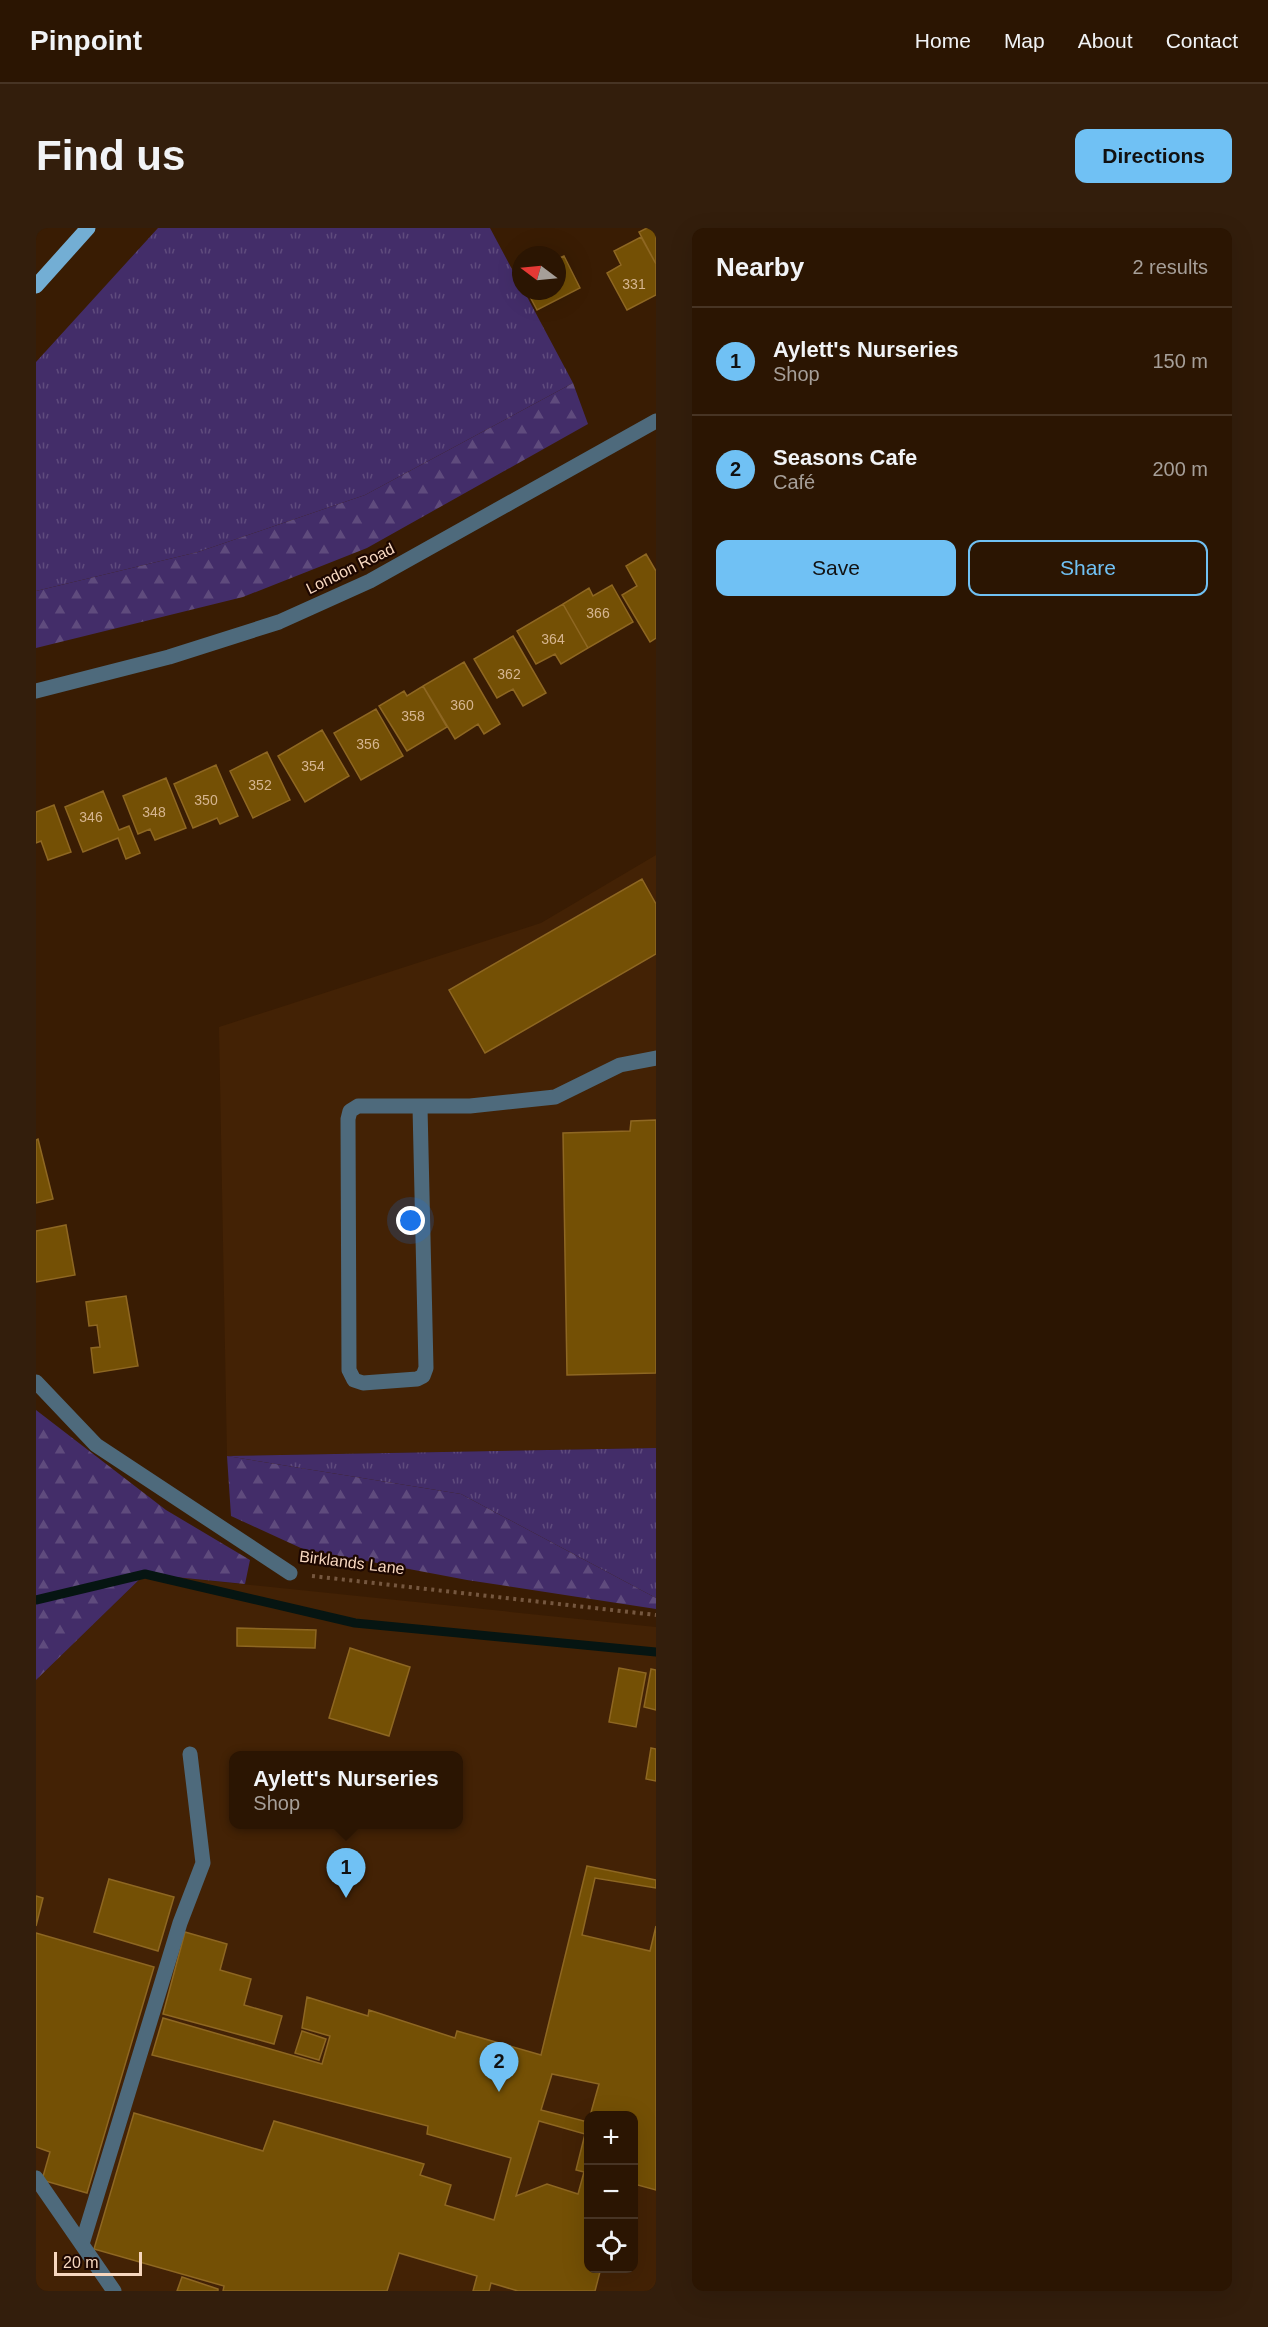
<!DOCTYPE html>
<meta charset="utf-8">
<style>
:root{--surface:#2b1502;--page:#331e0c;--text:#f1f3f6;--muted:#a69f99;--line:#473424;--accent:#70c1f4}
body{margin:0;font-family:Arial,sans-serif;background:var(--page);color:var(--text)}
.controls{position:absolute;right:18px;bottom:18px;display:grid;overflow:hidden;border-radius:12px;box-shadow:0 6px 24px #0002}
.controls button{width:54px;height:54px;display:grid;place-items:center;padding:0;border:0;border-bottom:2px solid var(--line);background:var(--surface);color:var(--text);font:30px sans-serif}
.compass{position:absolute;left:476px;top:18px;width:54px;height:54px;border-radius:50%;background:var(--surface);box-shadow:0 6px 24px #0002;rotate:286deg}
.scale{position:absolute;left:18px;bottom:15px;width:88px;box-sizing:border-box;padding-left:6px;border:3px solid #f7d7bf;border-top:0;font-size:16px;line-height:21px;white-space:nowrap;color:#f7d7bf;-webkit-text-stroke:4px #1d0700;paint-order:stroke}
.you{position:absolute;left:375px;top:993px;width:21px;height:21px;margin:-15px;border:4px solid #fff;border-radius:50%;background:#1a73e8;box-shadow:0 0 0 9px #1a73e833}
.badge{display:grid;place-items:center;width:39px;height:39px;border-radius:50%;background:var(--accent);color:#111;font-size:20px;font-weight:700}
.pin{position:absolute;translate:-50% -50px;filter:drop-shadow(0 2px 3px #0008)}
.pin::after{content:'';position:absolute;top:32px;width:21px;height:18px;background:inherit;clip-path:polygon(0 0,100% 0,50% 100%)}
.popup{position:absolute;left:193px;top:1523px;width:234px;height:78px;box-sizing:border-box;display:grid;place-content:center;border-radius:12px;background:var(--surface);filter:drop-shadow(0 2px 4px #0005);font-size:20px;white-space:nowrap;color:var(--muted)}
.popup b{font-size:22px;color:var(--text)}
.popup::after{content:'';position:absolute;left:50%;top:100%;margin-left:-12px;border:12px solid transparent;border-top-color:var(--surface)}
.list{margin:0;padding:0;list-style:none}
h2{display:flex;justify-content:space-between;align-items:center;height:78px;margin:0;padding:0 24px;font-size:26px}
h2 small{font-size:20px;font-weight:400;color:var(--muted)}
.list li{display:grid;grid-template-columns:39px 1fr auto;gap:18px;align-items:center;box-sizing:border-box;height:108px;padding:0 24px;border-top:2px solid var(--line)}
.list b{display:block;font-size:22px;white-space:nowrap}
.list p{margin:0;font-size:20px;white-space:nowrap;color:var(--muted)}
.list em{font-size:20px;font-style:normal;color:var(--muted)}
.actions{display:flex;gap:12px;padding:18px 24px}
.actions a{flex:1;padding:14px 0;border:2px solid var(--accent);border-radius:12px;text-align:center;font-size:21px;color:var(--accent)}
.actions .main{background:var(--accent);color:#111}
.icon{flex:none;width:33px;height:33px;fill:none;stroke:currentColor;stroke-width:2;stroke-linecap:round;stroke-linejoin:round}
.map{position:relative;flex:none;width:620px;height:2063px;overflow:hidden;border-radius:12px}
header{display:flex;align-items:center;gap:36px;box-sizing:border-box;height:84px;padding:0 30px;background:var(--surface);border-bottom:2px solid var(--line)}
header strong{font-size:28px}
nav{display:flex;gap:33px;margin-inline-start:auto;font-size:21px}
.intro{display:flex;align-items:center;justify-content:space-between;box-sizing:border-box;height:144px;padding:0 36px}
h1{margin:0;font-size:42px}
.button{padding:15px 27px;border-radius:12px;background:var(--accent);color:#111;font-size:21px;font-weight:700}
main{display:flex;gap:36px;padding:0 36px}
aside{flex:1;background:var(--surface);border-radius:12px;box-shadow:0 6px 24px #0002}
.map>svg:first-child{display:block}
</style>
<header>
<strong>Pinpoint</strong>
<nav><a>Home</a><a>Map</a><a>About</a><a>Contact</a></nav>
</header>
<div class="intro"><h1>Find us</h1><a class="button">Directions</a></div>
<main>
<div class="map">
<svg width="620" height="2063" viewBox="0 0 620 2063">
<defs>
<pattern id="grass-tufts" width="24" height="20" patternUnits="userSpaceOnUse" patternTransform="scale(1.5)"><rect width="24" height="20" fill="#432d69"/><path d="M3 7l-1-3M5 7V3M7 7l1-3M15 17l-1-3M17 17v-4M19 17l1-3" fill="none" stroke="#5f4b7d"/></pattern>
<pattern id="forest-firs" width="22" height="20" patternUnits="userSpaceOnUse" patternTransform="scale(1.5)"><rect width="22" height="20" fill="#432d69"/><path d="M5 1l3.5 6h-7zM16 11l3.5 6h-7z" fill="#5f4b7d"/></pattern>
</defs>
<rect width="100%" height="100%" fill="#391c03"/>
<path fill="#432205" fill-rule="evenodd" d="M 620,627 L 620,1220 L 191,1228 L 183,799 L 505,695 Z
M 109,1346 L 620,1399 L 620,2063 L 0,2063 L 0,1452 ZM 198,1528 L 422,1528 L 422,1596 L 198,1596 ZM 552,1888 L 598,1888 L 598,2040 L 552,2040 Z"/>
<path fill="url(#grass-tufts)" d="M 122,0 L 454,0 L 485,58 L 485,63 L 488,63 L 537,155 L 329,267 L 162,324 L 0,363 L 0,134 Z
M 620,1220 L 620,1370 L 425,1266 L 191,1228 Z"/>
<path fill="url(#forest-firs)" d="M 537,155 L 552,196 L 331,320 L 207,369 L 0,420 L 0,363 L 162,324 L 329,267 Z
M 0,1182 L 130,1282 L 214,1332 L 209,1356 L 109,1346 L 0,1452 Z
M 191,1228 L 425,1266 L 620,1370 L 620,1381 L 431,1352 L 267,1321 L 195,1288 Z"/>
<g fill="none" stroke-linecap="round" stroke-linejoin="round">
<path stroke="#061512" stroke-width="9" d="M 0,1372 L 109,1346 L 319,1395 L 620,1424"/>
</g>
<path fill="#745005" stroke="#8e6722" stroke-width="1.5" fill-rule="evenodd" d="M 611,0 L 620,0 L 620,36 L 603,4 Z
M 605,9 L 620,36 L 620,67 L 591,82 L 571,45 L 585,37 L 578,23 Z
M 528,28 L 544,60 L 501,82 L 491,63 L 521,63 L 521,31 Z
M 610,326 L 620,343 L 620,410 L 614,414 L 586,367 L 601,358 L 590,338 Z
M 576,357 L 597,394 L 552,420 L 527,376 L 553,360 L 557,368 Z
M 527,376 L 552,420 L 525,436 L 519,426 L 500,436 L 481,403 Z
M 477,408 L 510,465 L 487,478 L 477,461 L 461,470 L 438,431 Z
M 428,434 L 464,496 L 448,506 L 442,496 L 419,511 L 387,458 Z
M 387,458 L 411,499 L 371,523 L 343,478 L 368,463 L 371,468 Z
M 340,481 L 367,528 L 325,552 L 298,505 Z
M 286,502 L 313,548 L 269,574 L 242,528 Z
M 231,524 L 254,572 L 217,590 L 194,543 Z
M 180,537 L 202,588 L 184,596 L 181,590 L 157,600 L 138,556 Z
M 130,550 L 150,600 L 119,612 L 114,601 L 102,606 L 87,568 Z
M 67,563 L 83,602 L 93,598 L 104,625 L 90,631 L 82,610 L 47,624 L 29,579 Z
M 18,577 L 35,624 L 12,632 L 5,613 L 0,615 L 0,584 Z
M 606,651 L 620,676 L 620,726 L 449,825 L 413,762 Z
M 620,892 L 620,1145 L 531,1147 L 527,905 L 594,903 L 595,893 Z
M 2,911 L 17,971 L 0,975 L 0,912 Z
M 30,997 L 39,1047 L 0,1054 L 0,1003 Z
M 90,1068 L 102,1138 L 58,1145 L 55,1120 L 64,1119 L 61,1097 L 53,1098 L 50,1074 Z
M 201,1400 L 280,1402 L 279,1420 L 201,1418 Z
M 314,1420 L 374,1439 L 353,1508 L 293,1490 Z
M 583,1440 L 610,1445 L 600,1499 L 573,1494 Z
M 615,1441 L 620,1442 L 620,1482 L 608,1479 Z
M 615,1520 L 620,1521 L 620,1553 L 610,1551 Z
M 551,1638 L 620,1652 L 620,1660 L 559,1650 L 546,1707 L 614,1723 L 620,1698 L 620,1962 L 598,1956 L 598,1888 L 554,1888 L 563,1856 L 516,1846 L 505,1882 L 552,1894 L 552,2040 L 565,2040 L 559,2063 L 482,2063 L 455,2055 L 453,2063 L 437,2063 L 441,2048 L 363,2025 L 351,2063 L 187,2063 L 188,2058 L 58,2021 L 98,1885 L 227,1923 L 238,1893 L 388,1936 L 384,1947 L 415,1957 L 409,1977 L 458,1992 L 475,1930 L 391,1906 L 392,1898 L 116,1827 L 127,1790 L 286,1836 L 294,1808 L 266,1800 L 271,1769 L 332,1788 L 333,1782 L 419,1810 L 421,1803 L 505,1827 ZM 503,1893 L 549,1906 L 540,1942 L 548,1944 L 542,1966 L 511,1956 L 480,1968 Z
M 73,1651 L 138,1669 L 122,1723 L 58,1704 Z
M 0,1668 L 7,1670 L 0,1698 Z
M 149,1704 L 191,1716 L 184,1742 L 215,1751 L 208,1777 L 246,1788 L 238,1816 L 127,1786 Z
M 0,1705 L 118,1739 L 51,1965 L 6,1952 L 14,1924 L 0,1919 Z
M 266,1803 L 290,1811 L 283,1832 L 259,1825 Z
M 146,2049 L 182,2061 L 182,2063 L 141,2063 Z"/>
<g fill="none" stroke-linecap="round" stroke-linejoin="round">
<path stroke="#75573f" stroke-width="4" stroke-dasharray="3 4.5" stroke-linecap="butt" d="M 276,1348 L 620,1387"/>
<path stroke="#4e6a7c" stroke-width="15" d="M 0,463 L 133,429 L 243,394 L 334,353 L 620,193
M 384,879 L 390,1140 L 387,1148 L 381,1151 L 327,1155 L 318,1152 L 313,1142 L 312,891 L 314,883 L 322,878 L 434,878 L 519,869 L 584,837 L 620,830
M 0,1154 L 60,1217 L 254,1345
M 0,1950 L 78,2063
M 46,2016 L 144,1695 L 167,1635 L 154,1526"/>
<path stroke="#73aed4" stroke-width="15" d="M 0,58 L 52,0"/>
</g>
<g text-anchor="middle" stroke-width="4.5" stroke-linejoin="round" paint-order="stroke">
<g font-size="14" fill="#d6b590">
<text x="598" y="61">331</text>
<text x="562" y="390">366</text>
<text x="517" y="416">364</text>
<text x="473" y="451">362</text>
<text x="426" y="482">360</text>
<text x="377" y="493">358</text>
<text x="332" y="521">356</text>
<text x="277" y="543">354</text>
<text x="224" y="562">352</text>
<text x="170" y="577">350</text>
<text x="118" y="589">348</text>
<text x="55" y="594">346</text>
</g>
<g font-size="16" fill="#f7d7bf" stroke="#1d0700">
<text transform="translate(314 340) rotate(-26)" y="6">London Road</text>
<text transform="translate(316 1334) rotate(7)" y="6">Birklands Lane</text>
</g>
</g>
</svg>
<div class="controls">
<button>+</button>
<button>−</button>
<button><svg class="icon" aria-label="locate" viewBox="0 0 24 24"><circle cx="12" cy="12" r="6"/><path d="M12 2v4M12 18v4M2 12h4M18 12h4"/></svg></button>
</div>
<svg class="compass" viewBox="-18 -18 36 36"><path d="M0-13l5 13h-10z" fill="#e53935"/><path d="M0 13l5-13h-10z" fill="#a69f99"/></svg>
<div class="scale">20 m</div>
<div class="you"></div>
<div class="pin badge" style="left:310px;top:1670px">1</div>
<div class="popup"><b>Aylett's Nurseries</b>Shop</div>
<div class="pin badge" style="left:463px;top:1864px">2</div>
</div>
<aside>
<h2>Nearby<small>2 results</small></h2>
<ul class="list">
<li><span class="badge">1</span><div><b>Aylett's Nurseries</b><p>Shop</p></div><em>150 m</em></li>
<li><span class="badge">2</span><div><b>Seasons Cafe</b><p>Café</p></div><em>200 m</em></li>
</ul>
<div class="actions"><a class="main">Save</a><a>Share</a></div>
</aside>
</main>
